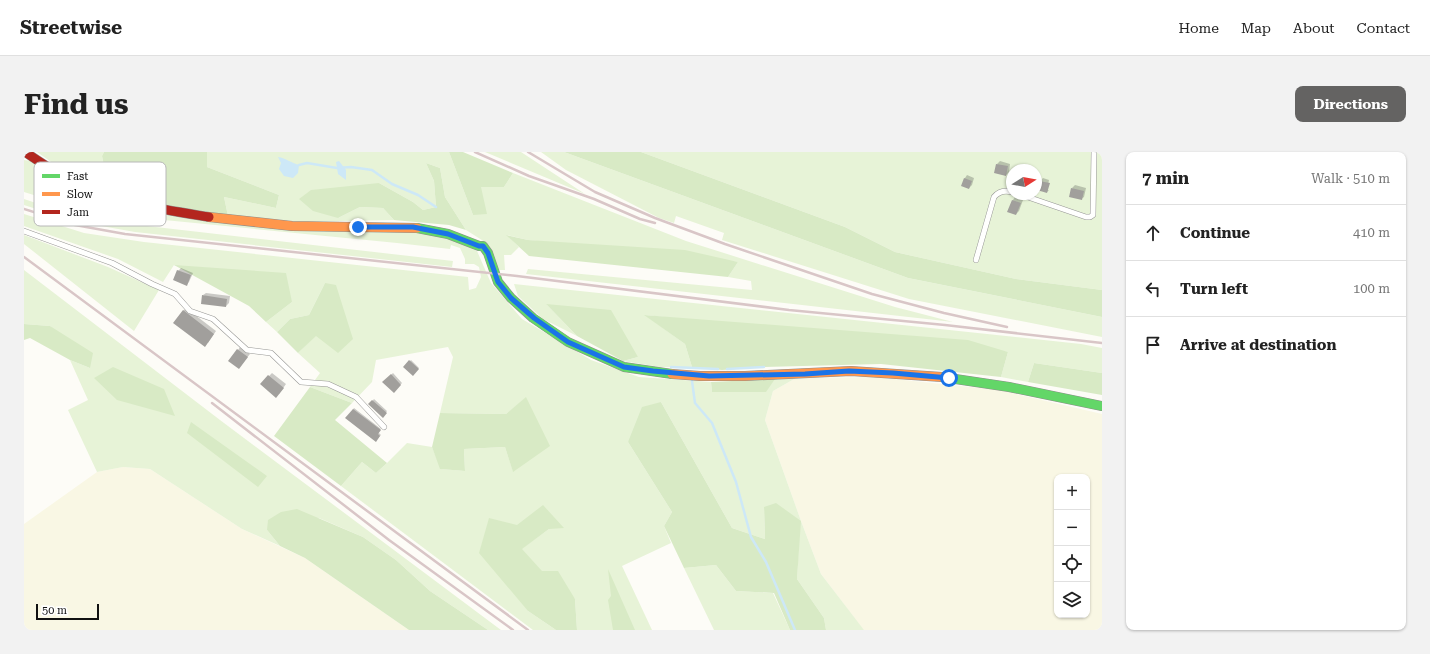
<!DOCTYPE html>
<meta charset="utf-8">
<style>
:root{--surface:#fff;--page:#f2f2f2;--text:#222;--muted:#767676;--line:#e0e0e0;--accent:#646362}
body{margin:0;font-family:"Roboto Serif",serif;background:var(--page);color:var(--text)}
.controls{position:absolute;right:12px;bottom:12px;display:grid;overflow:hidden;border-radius:8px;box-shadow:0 1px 3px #0004}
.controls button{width:36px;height:36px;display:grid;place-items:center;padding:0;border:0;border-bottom:1px solid var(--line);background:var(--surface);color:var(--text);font:20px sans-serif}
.compass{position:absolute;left:982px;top:12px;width:36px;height:36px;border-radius:50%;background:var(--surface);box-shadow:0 1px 3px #0004;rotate:79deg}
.scale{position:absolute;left:12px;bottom:10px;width:63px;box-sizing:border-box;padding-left:4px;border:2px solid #111;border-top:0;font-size:11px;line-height:14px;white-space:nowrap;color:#111;-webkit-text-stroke:3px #fff;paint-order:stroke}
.stop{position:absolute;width:12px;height:12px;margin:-9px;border:3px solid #1a73e8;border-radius:50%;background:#fff}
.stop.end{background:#1a73e8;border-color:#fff;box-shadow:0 1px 4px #0008}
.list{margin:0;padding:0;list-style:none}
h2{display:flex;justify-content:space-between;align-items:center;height:52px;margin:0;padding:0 16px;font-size:17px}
h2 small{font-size:13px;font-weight:400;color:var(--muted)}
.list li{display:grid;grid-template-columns:26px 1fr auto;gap:12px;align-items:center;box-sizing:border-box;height:56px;padding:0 16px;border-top:1px solid var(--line)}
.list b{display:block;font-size:15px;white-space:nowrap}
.list em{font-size:13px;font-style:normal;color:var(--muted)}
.icon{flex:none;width:22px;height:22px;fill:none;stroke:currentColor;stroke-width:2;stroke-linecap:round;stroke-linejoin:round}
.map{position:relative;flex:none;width:1078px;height:478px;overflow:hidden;border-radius:8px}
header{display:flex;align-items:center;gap:24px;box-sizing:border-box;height:56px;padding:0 20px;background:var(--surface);border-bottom:1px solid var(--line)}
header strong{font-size:19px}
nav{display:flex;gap:22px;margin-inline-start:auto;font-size:14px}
.intro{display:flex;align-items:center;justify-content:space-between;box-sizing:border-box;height:96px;padding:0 24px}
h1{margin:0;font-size:28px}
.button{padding:10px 18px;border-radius:8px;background:var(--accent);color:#fff;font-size:14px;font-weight:700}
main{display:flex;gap:24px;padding:0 24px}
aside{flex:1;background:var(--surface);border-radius:8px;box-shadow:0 1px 3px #0004}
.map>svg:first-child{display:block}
</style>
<header>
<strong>Streetwise</strong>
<nav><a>Home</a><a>Map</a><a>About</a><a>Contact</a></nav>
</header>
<div class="intro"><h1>Find us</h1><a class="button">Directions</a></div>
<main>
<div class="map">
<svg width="1078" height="478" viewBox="0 0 1078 478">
<rect width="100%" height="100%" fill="#fdfcf7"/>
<path fill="#f9f7e4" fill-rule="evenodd" d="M 851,225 L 975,238 L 1078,262 L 1078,478 L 840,478 L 838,476 L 797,422 L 777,369 L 741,268 L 749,239 L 772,226 ZM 1033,325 L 1063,325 L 1063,463 L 1033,463 Z
M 99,315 L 126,317 L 218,377 L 281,406 L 385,478 L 0,478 L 0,372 L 73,320 Z"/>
<path fill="#e7f3d7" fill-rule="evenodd" d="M 13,0 L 80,0 L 78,4 L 80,14 L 120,31 L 121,45 L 130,51 L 105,47 L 50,26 Z
M 183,0 L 425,0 L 449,63 L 457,35 L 480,35 L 489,21 L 662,89 L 871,155 L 929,170 L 502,122 L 504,117 L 728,138 L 727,129 L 704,125 L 714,110 L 504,88 L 483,83 L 495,95 L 487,103 L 480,103 L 481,118 L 474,118 L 461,90 L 442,78 L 421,45 L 416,16 L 402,11 L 410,29 L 412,55 L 399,58 L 389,50 L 355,31 L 314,66 L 336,55 L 359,56 L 370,68 L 262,70 L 204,64 L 200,45 L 252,56 L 255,43 L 183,15 Z
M 461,0 L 497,0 L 561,42 Z
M 517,0 L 540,0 L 884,126 L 1078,165 L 1078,185 L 885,147 L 698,88 L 700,81 L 652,64 L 650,71 L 635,66 L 542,18 Z
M 617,0 L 1078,0 L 1078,138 L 992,127 L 871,100 L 821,75 ZM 988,18 L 1012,18 L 1012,42 L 988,42 Z
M 0,8 L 7,9 L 95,53 L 378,79 L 424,85 L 453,99 L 467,131 L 498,167 L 567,208 L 615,225 L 687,230 L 688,240 L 751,227 L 772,226 L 749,239 L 741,268 L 777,369 L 797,422 L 840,478 L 802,478 L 800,466 L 773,427 L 776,369 L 740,356 L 741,387 L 708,376 L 637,250 L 604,290 L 648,360 L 640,374 L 647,391 L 598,414 L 628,478 L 553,478 L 551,447 L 518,420 L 497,397 L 525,377 L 493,374 L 504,459 L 532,478 L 509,478 L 317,334 L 338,310 L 352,321 L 363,311 L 383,291 L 408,295 L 417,317 L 441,319 L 440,297 L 481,295 L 489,319 L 502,246 L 482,262 L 416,261 L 429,205 L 424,195 L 352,208 L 348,230 L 328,251 L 286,235 L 296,221 L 274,201 L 292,183 L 301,131 L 285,163 L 266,167 L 253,180 L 242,170 L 268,150 L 150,113 L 139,130 L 94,107 L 0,74 L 0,62 L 60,81 L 120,90 L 444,125 L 445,138 L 452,136 L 457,125 L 455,115 L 450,112 L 441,112 L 441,107 L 436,96 L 427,93 L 426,97 L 373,91 L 130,67 L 42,53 L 0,40 Z
M 0,47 L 39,60 L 88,70 L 429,109 L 428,115 L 111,80 L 49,69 L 0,53 Z
M 0,83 L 84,115 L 135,138 L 110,179 L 0,92 Z
M 0,118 L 196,268 L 477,478 L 464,478 L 406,439 L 372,408 L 339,385 L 295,366 L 243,378 L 256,394 L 218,377 L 126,317 L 99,315 L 73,320 L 44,258 L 64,248 L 46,208 L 66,216 L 26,174 L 0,172 Z
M 490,132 L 1057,192 L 1078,196 L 1078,221 L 1010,211 L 1004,230 L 977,225 L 984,200 L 621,163 L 661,192 L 668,215 L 636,215 L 599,209 L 614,205 L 522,152 L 553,184 L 519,167 L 494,144 Z
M 692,413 L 712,439 L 749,441 L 766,478 L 690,478 L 660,416 Z"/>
<path fill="#d8eac5" d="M 80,0 L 183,0 L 183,15 L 255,43 L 252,56 L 200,45 L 204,64 L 130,51 L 121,45 L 120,31 L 80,14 L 78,4 Z
M 425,0 L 439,0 L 489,21 L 480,35 L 457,35 L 463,62 L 449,63 Z
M 540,0 L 617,0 L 821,75 L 871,100 L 992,127 L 1078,138 L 1078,165 L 884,126 Z
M 402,11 L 416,16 L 421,45 L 442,78 L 425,73 L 370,68 L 359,56 L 336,55 L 314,66 L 289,59 L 275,47 L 287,38 L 355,31 L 389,50 L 399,58 L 412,55 L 410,29 Z
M 482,83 L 504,88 L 661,98 L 714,110 L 704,125 L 505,104 Z
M 150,113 L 262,121 L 268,150 L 242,170 L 225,154 Z
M 301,131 L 312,133 L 329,187 L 314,201 L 292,184 L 274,201 L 253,180 L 266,167 L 285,163 Z
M 522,152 L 587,158 L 614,205 L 599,209 L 553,184 Z
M 620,163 L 944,188 L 984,200 L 977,225 L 857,212 L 740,215 L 698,218 L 668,215 L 661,192 Z
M 0,172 L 26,174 L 69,201 L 66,216 L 46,208 L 6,186 L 0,188 Z
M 1010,211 L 1078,221 L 1078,243 L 1004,230 Z
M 89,215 L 140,237 L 151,264 L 93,248 L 70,226 Z
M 751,227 L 742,240 L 688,240 L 687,230 Z
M 286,235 L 328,251 L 311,268 L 363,311 L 352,321 L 338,310 L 317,334 L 250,284 Z
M 502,245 L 526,294 L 489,320 L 481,295 L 440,297 L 441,319 L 416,317 L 408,295 L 416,261 L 482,262 Z
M 637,250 L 708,376 L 741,387 L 740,355 L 752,351 L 777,369 L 773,427 L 800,466 L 802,478 L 766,478 L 750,441 L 712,439 L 692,413 L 660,416 L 640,374 L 648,360 L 604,290 L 618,255 Z
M 167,270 L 243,324 L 234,335 L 163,281 Z
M 519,353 L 540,376 L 525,377 L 498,397 L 518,419 L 534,419 L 551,447 L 553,478 L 532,478 L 504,459 L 455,401 L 465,366 L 493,373 Z
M 273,357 L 339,385 L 372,408 L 406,439 L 464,478 L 385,478 L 281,406 L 256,394 L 243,378 L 244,368 L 257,360 Z
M 584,417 L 611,478 L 589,478 L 584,448 L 587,444 Z"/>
<path fill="#cde8f7" d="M 254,5 C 262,6 267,11 275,13 L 274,21 L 269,26 L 260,24 L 255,17 L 257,11 Z
M 315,9 L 322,18 L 322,28 L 314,22 L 312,10 Z"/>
<path fill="#0003" d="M 976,9 L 986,12 L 985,20 L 982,23 L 973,12 Z
M 943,23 L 950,26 L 948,33 L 945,36 L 938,33 L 941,26 Z
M 1019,26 L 1025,28 L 1023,38 L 1025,38 L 1023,40 L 1014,37 L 1016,29 Z
M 1051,33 L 1062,36 L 1060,45 L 1057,47 L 1048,36 Z
M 991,45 L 999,48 L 995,59 L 992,62 L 984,59 L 989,48 Z
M 157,116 L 169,121 L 165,130 L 163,132 L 154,119 Z
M 182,141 L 206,144 L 205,151 L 202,154 L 179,143 Z
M 162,156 L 192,179 L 184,191 L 159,159 Z
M 216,195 L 226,202 L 217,213 L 214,198 Z
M 387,208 L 395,216 L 389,222 L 381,214 Z
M 248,221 L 262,232 L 255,242 L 237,232 Z
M 369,221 L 378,231 L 370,240 L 360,230 Z
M 350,247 L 363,259 L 359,265 L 346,252 Z
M 330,256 L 357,277 L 354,280 L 357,283 L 352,288 L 323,266 Z"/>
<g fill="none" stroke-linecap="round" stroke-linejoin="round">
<path stroke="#cde8f7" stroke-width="2.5" d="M 275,13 L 283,11 L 313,16 L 327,15 L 348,18 L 368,32 L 394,43 L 412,55
M 647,215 L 694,217
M 703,217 L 740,215
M 668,229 L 671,251 L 688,271 L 712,330 L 727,385 L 742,410 L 771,478"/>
</g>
<path fill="#a19f9c" d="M 972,12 L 984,14 L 982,24 L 970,21 Z
M 940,26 L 948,29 L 945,37 L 937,34 Z
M 1015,29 L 1026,31 L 1023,41 L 1013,38 Z
M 1047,36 L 1060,39 L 1058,48 L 1045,45 Z
M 988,48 L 997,51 L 992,63 L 983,60 Z
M 153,118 L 167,123 L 163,134 L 149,128 Z
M 178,143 L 203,147 L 202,155 L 177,152 Z
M 159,158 L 190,182 L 181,195 L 149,171 Z
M 213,197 L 224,205 L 215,217 L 204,209 Z
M 385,208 L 395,217 L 389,224 L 379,215 Z
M 367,222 L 377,233 L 370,241 L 358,230 Z
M 244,223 L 260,236 L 252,246 L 236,232 Z
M 348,248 L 363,261 L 359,266 L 344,252 Z
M 329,257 L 357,278 L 354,282 L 356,284 L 352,290 L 321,266 Z"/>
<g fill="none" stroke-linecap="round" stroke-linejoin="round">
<g stroke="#979795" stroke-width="6">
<path id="lane" d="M 995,42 L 1062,65 L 1066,65 L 1069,63 L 1070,0
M 0,79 L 88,111 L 128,132 L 151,142 L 166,159 L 189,167 L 223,198 L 247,201 L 277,230 L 304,232 L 332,245 L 360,275
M 952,108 L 970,45 C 975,39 981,38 988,40"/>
</g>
<g stroke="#8e8d8b" stroke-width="10">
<path id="fast" d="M 393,76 L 424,82 L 455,94 L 459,94 L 464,101 L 474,130 L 487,146 L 509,166 L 544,190 L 600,215 L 648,222
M 918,225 L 985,235 L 1078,254"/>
</g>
<g stroke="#8e8d8b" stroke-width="10">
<path id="slow" d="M 185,65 L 268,74 L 393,76
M 648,222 L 676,224 L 721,224 L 827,219 L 918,225"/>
</g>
<g stroke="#8e8d8b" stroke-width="10">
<path id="jam" d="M 1,0 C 20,13 38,25 59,35 C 99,52 142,58 185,65"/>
</g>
<use href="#lane" stroke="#fffffe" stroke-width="5"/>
<use href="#fast" stroke="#63d668" stroke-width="9"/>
<use href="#slow" stroke="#ff974d" stroke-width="9"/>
<use href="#jam" stroke="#b3261e" stroke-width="9"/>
<path stroke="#d9c6c7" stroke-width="2.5" d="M 451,0 L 505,24 L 570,47 L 616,67 L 631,71
M 504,0 L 571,40 L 631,66 L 701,92 L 848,142 L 920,161 L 983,175
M 0,57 L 51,73 L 101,82 L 493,124 L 765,158 L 921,173 L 1078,191
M 0,105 L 504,478
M 188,251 L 365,388 L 489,478"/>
</g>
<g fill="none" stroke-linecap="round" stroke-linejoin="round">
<path stroke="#1a73e8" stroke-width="5" d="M 334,75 L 389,75 L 424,82 L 455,94 L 459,94 L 464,101 L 474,130 L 487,146 L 510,166 L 544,190 L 600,215 L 629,219 L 685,224 L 781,222 L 825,219 L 869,221 L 925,226"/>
</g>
<rect x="10" y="10" width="132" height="64" rx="6" fill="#fff" stroke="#b8b8b8" stroke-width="1"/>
<rect x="18" y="22" width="18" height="4" fill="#63d668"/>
<rect x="18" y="40" width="18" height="4" fill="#ff974d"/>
<rect x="18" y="58" width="18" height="4" fill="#b3261e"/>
<g font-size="11" fill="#111">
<text x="43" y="28">Fast</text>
<text x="43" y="46">Slow</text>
<text x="43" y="64">Jam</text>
</g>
</svg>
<div class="controls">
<button>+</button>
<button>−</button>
<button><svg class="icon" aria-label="locate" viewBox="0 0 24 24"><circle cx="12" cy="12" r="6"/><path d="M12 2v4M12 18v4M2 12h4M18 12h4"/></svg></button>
<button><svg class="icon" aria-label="layers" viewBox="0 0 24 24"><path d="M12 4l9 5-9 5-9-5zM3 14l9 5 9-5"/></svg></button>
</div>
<svg class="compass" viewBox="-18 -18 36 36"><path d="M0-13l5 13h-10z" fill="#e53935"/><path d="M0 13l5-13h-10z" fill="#767676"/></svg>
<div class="scale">50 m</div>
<div class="stop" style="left:925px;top:226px"></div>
<div class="stop end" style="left:334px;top:75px"></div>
</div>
<aside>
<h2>7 min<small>Walk · 510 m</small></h2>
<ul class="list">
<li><svg class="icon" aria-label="ahead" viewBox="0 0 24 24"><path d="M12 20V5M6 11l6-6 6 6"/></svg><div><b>Continue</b></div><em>410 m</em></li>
<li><svg class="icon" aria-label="left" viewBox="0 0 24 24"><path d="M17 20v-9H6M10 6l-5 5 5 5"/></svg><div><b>Turn left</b></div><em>100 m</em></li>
<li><svg class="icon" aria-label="arrive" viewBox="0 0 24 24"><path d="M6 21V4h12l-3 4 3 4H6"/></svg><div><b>Arrive at destination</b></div></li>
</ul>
</aside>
</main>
